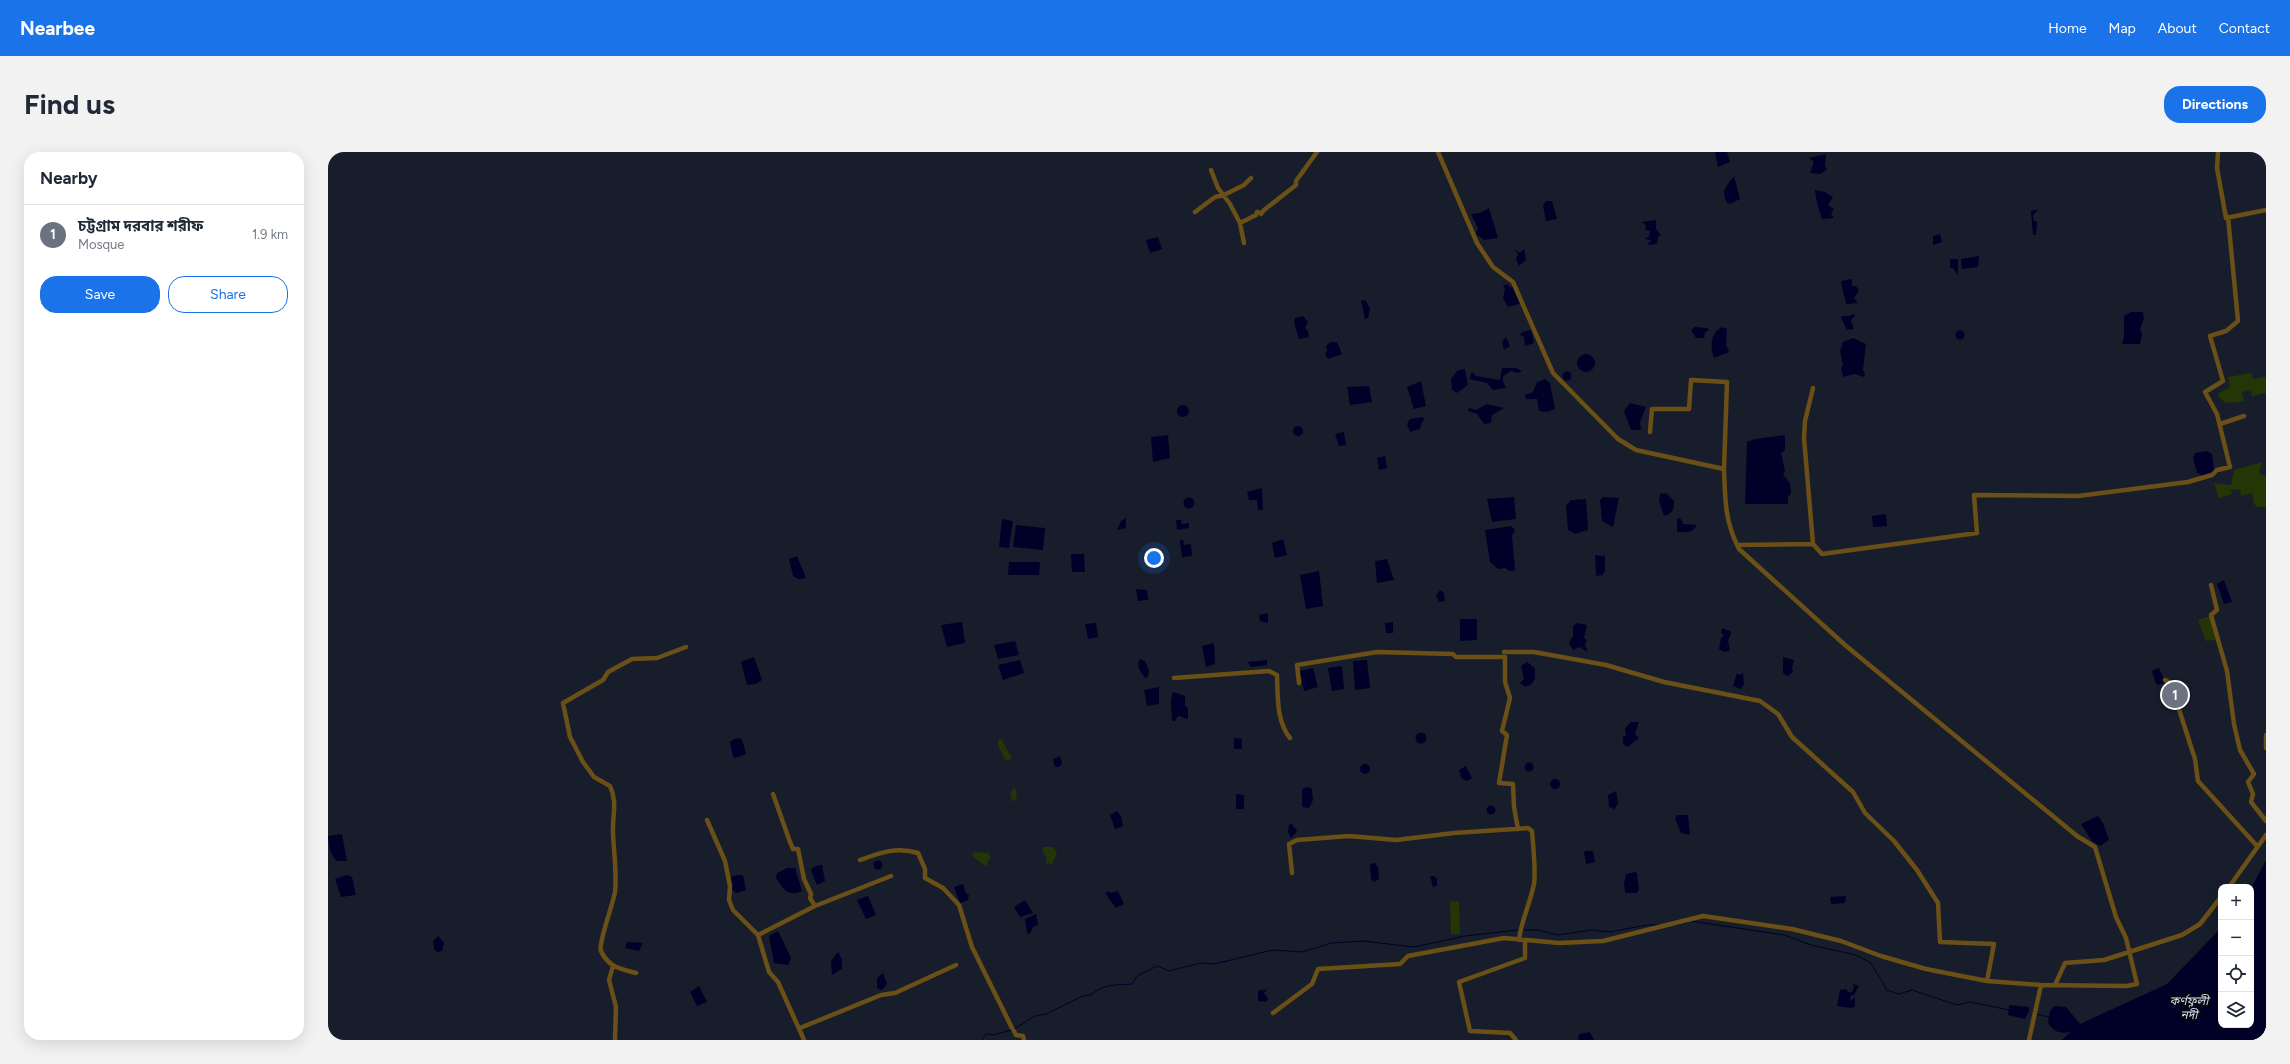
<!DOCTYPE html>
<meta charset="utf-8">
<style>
:root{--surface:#fff;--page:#f2f2f3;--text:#1f2937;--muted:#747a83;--line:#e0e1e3;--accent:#1a73e8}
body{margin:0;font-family:Figtree,"Noto Sans Bengali",sans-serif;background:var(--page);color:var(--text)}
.controls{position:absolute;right:12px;bottom:12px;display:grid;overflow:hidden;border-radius:8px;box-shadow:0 4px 16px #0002}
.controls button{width:36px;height:36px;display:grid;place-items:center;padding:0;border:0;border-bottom:1px solid var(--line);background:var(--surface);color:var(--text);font:20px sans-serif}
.you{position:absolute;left:826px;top:406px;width:14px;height:14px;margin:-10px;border:3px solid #fff;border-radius:50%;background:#1a73e8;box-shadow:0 0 0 6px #1a73e833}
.badge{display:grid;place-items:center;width:26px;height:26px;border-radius:50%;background:var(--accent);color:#fff;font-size:13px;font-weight:700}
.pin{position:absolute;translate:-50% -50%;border:2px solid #fff;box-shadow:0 1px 4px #0006}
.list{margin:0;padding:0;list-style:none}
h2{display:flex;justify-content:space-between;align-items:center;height:52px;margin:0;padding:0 16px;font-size:17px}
h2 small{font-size:13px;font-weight:400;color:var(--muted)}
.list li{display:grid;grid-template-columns:26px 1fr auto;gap:12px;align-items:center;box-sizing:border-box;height:60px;padding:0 16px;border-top:1px solid var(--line)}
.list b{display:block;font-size:15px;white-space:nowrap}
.list p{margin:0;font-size:13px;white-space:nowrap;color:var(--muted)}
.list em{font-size:13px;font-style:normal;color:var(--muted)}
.actions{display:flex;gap:8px;padding:12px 16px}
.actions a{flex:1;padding:9px 0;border:1px solid var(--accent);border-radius:16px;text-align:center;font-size:14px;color:var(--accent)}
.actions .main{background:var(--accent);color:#fff}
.icon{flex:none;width:22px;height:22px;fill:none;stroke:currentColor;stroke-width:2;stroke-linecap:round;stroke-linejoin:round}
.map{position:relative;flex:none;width:1938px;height:888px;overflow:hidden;border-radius:16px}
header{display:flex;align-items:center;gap:24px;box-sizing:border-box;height:56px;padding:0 20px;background:var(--accent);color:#fff}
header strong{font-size:19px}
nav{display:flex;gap:22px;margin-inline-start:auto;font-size:14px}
.intro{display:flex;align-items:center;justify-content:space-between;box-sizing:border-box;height:96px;padding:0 24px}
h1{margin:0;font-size:28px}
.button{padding:10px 18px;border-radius:16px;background:var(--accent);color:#fff;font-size:14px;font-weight:700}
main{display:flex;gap:24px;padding:0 24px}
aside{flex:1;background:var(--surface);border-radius:16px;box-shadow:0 4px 16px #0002}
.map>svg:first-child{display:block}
</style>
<header>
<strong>Nearbee</strong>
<nav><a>Home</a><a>Map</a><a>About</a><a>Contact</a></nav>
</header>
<div class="intro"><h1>Find us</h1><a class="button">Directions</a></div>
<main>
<aside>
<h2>Nearby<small></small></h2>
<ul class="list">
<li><span class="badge" style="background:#6b7280">1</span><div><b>চট্টগ্রাম দরবার শরীফ</b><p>Mosque</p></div><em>1.9 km</em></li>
</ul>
<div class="actions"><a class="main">Save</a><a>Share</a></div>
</aside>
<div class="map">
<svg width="1938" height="888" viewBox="0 0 1938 888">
<rect width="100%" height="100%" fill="#181d2b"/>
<path fill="#253606" d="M 1924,221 L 1925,227 L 1938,225 L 1938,241 L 1924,244 L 1923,238 L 1914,240 L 1916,249 C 1904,251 1895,254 1889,242 L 1902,235 L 1900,225 Z
M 1935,310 L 1931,318 L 1933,323 L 1938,324 L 1938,355 L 1929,355 L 1926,352 L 1924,341 L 1913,344 L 1912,337 L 1903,338 L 1904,342 L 1891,346 L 1886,331 L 1903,333 L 1906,318 Z
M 1882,464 L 1887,474 L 1885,479 L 1888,483 L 1887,488 L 1878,489 L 1870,468 Z
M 673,587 L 684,606 L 678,609 L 670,593 L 670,588 Z
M 687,635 L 689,646 L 685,650 L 682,642 Z
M 716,695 L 725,695 L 729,701 L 724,713 L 721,711 L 718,713 L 719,706 L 714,698 Z
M 646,700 L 660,701 L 663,707 L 660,708 L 659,715 L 644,704 Z
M 1131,749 L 1132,782 L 1123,782 L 1122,750 Z"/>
<path fill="#000028" d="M 1387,0 L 1399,0 L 1402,10 L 1390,15 Z
M 1498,2 L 1497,14 L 1499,17 L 1493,22 L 1482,21 L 1486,10 L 1481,6 Z
M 1406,24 L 1412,47 L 1402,52 L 1399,51 C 1392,38 1399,34 1406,24 Z
M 1487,38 L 1497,40 L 1505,45 L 1500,53 L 1506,57 L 1503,62 L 1506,66 L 1494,67 C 1492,63 1487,42 1487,38 Z
M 1218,49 L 1224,49 L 1229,67 L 1218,69 L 1215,54 Z
M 1161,56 L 1170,86 L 1156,88 L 1148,82 L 1150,76 L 1143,62 L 1152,61 Z
M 1710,57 L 1705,64 L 1706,69 L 1709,69 L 1708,83 L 1705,83 L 1703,59 Z
M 1328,68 L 1328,77 L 1333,83 L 1330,85 L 1329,92 L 1319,93 L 1323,88 L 1317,87 L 1321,84 L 1322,79 L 1318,78 L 1317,72 L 1313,70 Z
M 1612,82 L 1614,90 L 1605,93 L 1605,84 Z
M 830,85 L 834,97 L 822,101 L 818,88 Z
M 1186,97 L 1192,101 L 1196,97 L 1198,108 L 1191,114 L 1188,107 L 1190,102 Z
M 1651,104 L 1650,115 L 1634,117 L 1633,107 Z
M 1622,107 L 1630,107 L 1630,123 L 1625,116 L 1622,116 Z
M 1524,127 L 1524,134 L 1528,134 L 1531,139 L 1526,146 L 1530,151 L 1518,152 C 1517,145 1514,138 1513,129 Z
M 1179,132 L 1183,136 L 1186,134 L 1194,151 L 1180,155 L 1175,146 L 1177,137 L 1175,134 Z
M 1033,148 L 1038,149 L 1042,157 L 1040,166 L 1037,167 Z
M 1803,160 L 1815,160 L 1816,166 L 1812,177 L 1814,182 L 1812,192 L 1794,192 L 1796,185 L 1796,164 Z
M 1525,162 L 1527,164 L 1523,168 L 1526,177 L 1519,178 L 1513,166 L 1514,164 L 1522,164 Z
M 975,164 L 980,170 L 977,176 L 980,179 L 981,185 L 971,187 L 966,170 L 967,166 Z
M 1367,175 L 1379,176 L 1381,178 L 1377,180 L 1376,186 L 1368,186 L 1363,178 Z
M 1394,175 L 1399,177 L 1398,193 L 1401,199 L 1399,201 L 1386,206 C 1382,196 1382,181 1394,175 Z
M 1203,178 L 1206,191 L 1197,194 L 1196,185 L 1192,183 L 1194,180 Z
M1627.5 183a4.5 4.5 0 1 1 9 0a4.5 4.5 0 1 1-9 0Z
M 1178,185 L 1182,194 L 1176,198 L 1174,190 Z
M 1525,186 L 1538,192 L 1535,218 L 1537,222 L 1536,225 L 1527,222 L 1515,225 L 1513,217 L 1515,212 L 1512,199 L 1515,190 Z
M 1002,190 L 1009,190 L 1014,202 L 1000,207 L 997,202 L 999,199 L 998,194 Z
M1249 211a9 9 0 1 1 18 0a9 9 0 1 1-18 0Z
M 1174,216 L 1188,216 L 1194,219 L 1190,221 L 1183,219 L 1175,224 L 1175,229 L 1178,236 L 1165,238 L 1159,231 L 1141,227 L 1144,220 L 1148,224 L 1172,228 Z
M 1137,217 L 1140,233 L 1129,241 L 1124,238 L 1123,227 L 1130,218 Z
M1234.5 224a4.5 4.5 0 1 1 9 0a4.5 4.5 0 1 1-9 0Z
M 1217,227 L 1222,231 L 1227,257 L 1219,260 L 1211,259 L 1209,247 L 1198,247 L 1197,243 L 1205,240 L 1209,230 Z
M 1093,229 L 1098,254 L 1086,257 L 1079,235 Z
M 1041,234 L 1044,250 L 1022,253 L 1019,235 Z
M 1302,251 L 1318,255 L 1312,270 L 1313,278 L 1303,278 L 1296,259 Z
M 1159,252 L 1176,256 L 1164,263 L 1163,271 L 1156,272 L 1149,262 L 1140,259 L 1141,256 L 1148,258 Z
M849 259a6 6 0 1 1 12 0a6 6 0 1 1-12 0Z
M 1095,265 L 1096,268 L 1094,270 L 1092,277 L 1082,280 L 1079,272 L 1082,267 Z
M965 279a5 5 0 1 1 10 0a5 5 0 1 1-10 0Z
M 1016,280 L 1018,293 L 1011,294 L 1007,282 Z
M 840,283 L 842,306 L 825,310 L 823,285 Z
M 1457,283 L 1457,298 L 1453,301 L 1457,319 L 1455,323 L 1462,331 L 1463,341 L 1460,345 L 1460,352 L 1417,352 L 1419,290 L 1427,287 Z
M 1879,299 L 1884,302 L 1886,318 L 1883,322 L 1874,323 L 1869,321 L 1865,306 L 1867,301 Z
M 1057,304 L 1059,316 L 1051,318 L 1049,306 Z
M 934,336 L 935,358 L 930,358 L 929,348 L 921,348 L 919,340 Z
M 1338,341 L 1346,349 C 1346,358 1345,361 1336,364 L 1331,349 L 1332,342 Z
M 1186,345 L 1188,367 L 1164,370 L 1159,347 Z
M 1275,345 L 1291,346 L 1285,375 L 1274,369 L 1272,348 Z
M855.5 351a5.5 5.5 0 1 1 11 0a5.5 5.5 0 1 1-11 0Z
M 1258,347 L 1260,378 L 1247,382 L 1240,378 L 1238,354 L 1243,348 Z
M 1558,362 L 1559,374 L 1545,375 L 1544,364 Z
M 798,366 L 798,376 L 789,378 L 793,369 Z
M 1349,366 L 1353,367 L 1355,372 L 1369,373 C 1364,382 1359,380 1349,380 Z
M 674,367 L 685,369 L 681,396 L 671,395 Z
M 848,368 L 853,368 L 854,372 L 861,371 L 861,376 L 849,378 Z
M 688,373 L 717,376 L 715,398 L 685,395 Z
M 1183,374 L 1187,378 L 1184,384 L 1187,418 L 1182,419 L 1177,416 L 1170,417 L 1162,410 L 1157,378 Z
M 955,387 L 959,403 L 947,406 L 944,391 Z
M 852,388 L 855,388 L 856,393 L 863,392 L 864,404 L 854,405 Z
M 743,402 L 756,402 L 757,420 L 744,420 Z
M 1267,403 L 1277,404 L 1277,419 L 1274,423 L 1268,424 Z
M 469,404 L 478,426 L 470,427 L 465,424 L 461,407 Z
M 1059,407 L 1066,428 L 1049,431 L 1047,409 Z
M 681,410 L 712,410 L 711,423 L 680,423 Z
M 991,419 L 995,454 L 978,457 L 972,423 Z
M 1896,428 L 1904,450 L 1896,452 L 1889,432 Z
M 808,437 L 819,438 L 820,448 L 810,449 Z
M 1112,438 L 1116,441 L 1117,449 L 1111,450 L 1108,444 Z
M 940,461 L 940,471 L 932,469 L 931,463 Z
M 1132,467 L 1149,467 L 1149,488 L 1132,489 Z
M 634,470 L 637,491 L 619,495 L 613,473 Z
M 1065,470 L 1065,481 L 1058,481 L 1057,471 Z
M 768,471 L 770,485 L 760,487 L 757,472 Z
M 1249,471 L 1259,473 L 1256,486 L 1259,488 L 1257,493 L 1260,500 L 1251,495 L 1245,498 L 1241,491 L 1245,484 L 1245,474 Z
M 1394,476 L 1402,479 L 1403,482 L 1400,488 L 1402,499 L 1396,500 L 1391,497 L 1393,486 L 1396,483 L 1393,481 Z
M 687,489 L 691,503 L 670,507 L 666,493 Z
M 886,491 L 887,512 L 878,515 L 874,494 Z
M 426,505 L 434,528 L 428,532 L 419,533 L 413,510 Z
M 1455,505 L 1466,508 L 1464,515 L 1465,520 L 1459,524 L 1455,521 Z
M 812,507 L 817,509 L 821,518 L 820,525 L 817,526 L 811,517 L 810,510 Z
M 692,508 L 696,521 L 675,528 L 670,513 Z
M 939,508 L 939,513 L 923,515 L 920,510 Z
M 1039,508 L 1042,536 L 1027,538 L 1025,509 Z
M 1199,510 L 1207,516 L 1207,526 L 1204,532 L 1197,535 L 1192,531 L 1196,527 L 1193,514 Z
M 1014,514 L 1016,537 L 1004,539 L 1000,516 Z
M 985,516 L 990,535 L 976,539 L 972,519 Z
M 1831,516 L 1837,530 L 1831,533 L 1828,532 L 1824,519 Z
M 1409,521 L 1411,523 L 1415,521 L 1416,532 L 1413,537 L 1405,534 Z
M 831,535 L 831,552 L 819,554 L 816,538 Z
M 845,540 L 857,544 L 857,554 L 860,556 L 860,567 L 850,564 L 847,569 L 844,569 L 843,548 Z
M 1303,570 L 1311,570 L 1307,582 L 1311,586 L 1300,595 L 1295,592 L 1295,585 L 1298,584 L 1297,576 Z
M1087.5 586a5.5 5.5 0 1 1 11 0a5.5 5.5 0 1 1-11 0Z
M 412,586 L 415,590 L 418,602 L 407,606 L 405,605 L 402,590 L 406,587 Z
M 906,586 L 914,587 L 914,597 L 906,597 Z
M 732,604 L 734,611 L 731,615 L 727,615 L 725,607 Z
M1196.5 615a4.5 4.5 0 1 1 9 0a4.5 4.5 0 1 1-9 0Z
M1032 617a5 5 0 1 1 10 0a5 5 0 1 1-10 0Z
M 1138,614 L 1144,626 L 1139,629 L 1134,627 L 1131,618 Z
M1222 632a5 5 0 1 1 10 0a5 5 0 1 1-10 0Z
M 980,635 L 984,637 L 985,648 L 981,656 L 974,655 L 974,637 Z
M 1288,639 L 1290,651 L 1286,658 L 1283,655 L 1281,656 L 1280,643 Z
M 908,642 L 916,643 L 916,657 L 908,657 Z
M1158.5 658a4.5 4.5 0 1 1 9 0a4.5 4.5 0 1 1-9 0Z
M 789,659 L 793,664 L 795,674 L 787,677 L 782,663 Z
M 1349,663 L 1360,663 L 1362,683 L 1353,681 L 1347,666 Z
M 1770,664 L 1775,671 L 1781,688 L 1772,694 L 1764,689 L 1753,672 Z
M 964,672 L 969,679 L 963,686 L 960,680 L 961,673 Z
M 14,682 L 19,709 L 8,709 L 2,699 L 0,684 Z
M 1258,699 L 1265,699 L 1267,710 L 1258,712 L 1256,700 Z
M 1938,708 L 1938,888 L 1734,888 L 1742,880 C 1732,882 1726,880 1720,871 L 1722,859 L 1726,854 L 1738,855 L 1752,872 L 1839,832 L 1893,776 L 1893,873 L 1923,873 L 1923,737 Z
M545.5 713a4.5 4.5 0 1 1 9 0a4.5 4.5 0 1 1-9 0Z
M 1047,711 L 1050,715 L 1051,727 L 1046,730 L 1043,727 L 1042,712 Z
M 491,713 L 494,713 L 497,729 L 489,733 L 483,719 L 484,716 Z
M 459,716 L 467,716 L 474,739 C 461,746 454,736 448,726 L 449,721 Z
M 1307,720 L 1309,721 L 1311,737 L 1309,741 L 1297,741 L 1296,732 L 1298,722 Z
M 19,723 L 24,725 L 28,743 L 13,745 L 7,727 Z
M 410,723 L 415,723 L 418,738 L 408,741 L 404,737 L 403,725 Z
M 1102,724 L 1106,724 L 1109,727 L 1109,734 L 1105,735 Z
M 635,732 L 638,742 L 641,742 L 640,748 L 632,751 L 626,735 Z
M 781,739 L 782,741 L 790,739 L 796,752 L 788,756 L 777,741 Z
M 540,744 L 548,763 L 538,767 L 529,748 Z
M 1518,744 L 1517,751 L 1503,752 L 1502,745 Z
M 697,748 L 705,761 L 692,765 L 686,755 Z
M 708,762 L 710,773 L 705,775 L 702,782 L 699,781 L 697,767 Z
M 450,779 L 463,806 L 460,813 L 446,811 L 441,784 Z
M 110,784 L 116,791 L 114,799 L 109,800 L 106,797 L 105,789 Z
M 299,790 L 315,791 L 311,799 L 297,796 Z
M 510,800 L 514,807 L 514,817 L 504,823 L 503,809 Z
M 555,821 L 559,832 L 554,838 L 549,836 L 549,826 Z
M 1525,832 L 1531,834 L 1526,843 L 1522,844 L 1523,849 L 1527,845 L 1527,854 L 1524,856 L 1509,854 L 1512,838 L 1518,837 L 1520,840 L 1524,840 L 1526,835 Z
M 371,834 L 379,850 L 369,854 L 362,840 Z
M 939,837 L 936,841 L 940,846 L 939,850 L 930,849 L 930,839 Z
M 1681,853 L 1701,855 L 1701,859 L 1697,867 L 1680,863 Z
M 1262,880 L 1266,888 L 1250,888 L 1251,882 Z"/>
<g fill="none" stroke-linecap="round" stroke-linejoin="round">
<path stroke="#000028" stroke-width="1" d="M 1363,769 L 1456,783 L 1483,793 L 1528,803 L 1543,811 L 1559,838 L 1571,842 L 1584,838 L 1629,853 L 1642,850 L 1681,858
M 1347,773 L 1360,770
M 1195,778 L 1211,778 L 1229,783 L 1264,778 L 1281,780 L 1319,773 L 1330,773
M 1708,862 L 1721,865
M 686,877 L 707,864 L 718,862 L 755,844 L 763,843 C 774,832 789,833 804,832 L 809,824 L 829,814 L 841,819 L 873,811 L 886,812 L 945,798 L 974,800 L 1004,791 L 1035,789 L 1086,795 L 1137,784 L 1190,778
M 654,888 L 658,882 L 665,883 L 683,878"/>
<path stroke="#6a5016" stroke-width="4.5" d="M 1890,0 L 1889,16 L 1898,66 L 1938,58
M 883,18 L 890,36 L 902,52 L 912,71 L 916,91
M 867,60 L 887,45 L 896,43 L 916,33 L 923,26
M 933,62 L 936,58 L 968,33 L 968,29 L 989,0
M 912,71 L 928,63 L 929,60 L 932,61
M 1892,272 L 1916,264
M 1322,280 L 1324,257 L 1361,257 L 1363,228 L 1399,230 L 1396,317
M 1485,392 L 1476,286 L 1477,269 L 1485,236
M 1409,393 L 1485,392 L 1494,402 L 1649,381 L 1646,343 L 1750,344 L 1860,330 L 1884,323 L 1889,318 L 1902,315 L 1889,262 L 1877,240 L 1895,229 L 1882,184 L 1898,179 L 1910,169 L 1900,65
M 1883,433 L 1889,458 L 1883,463 L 1899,519 L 1906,572 L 1912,598 L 1926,622 L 1920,630 L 1925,642 L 1923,650 L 1938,669
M 1176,500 L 1206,500 L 1278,513 L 1336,530 L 1432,549 L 1450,562 L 1464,585 L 1525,640 L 1537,661 L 1566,689 L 1589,718 L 1610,751 L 1612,790 L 1666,792 L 1659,829
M 846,526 L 941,519 L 949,523 C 950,545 948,568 962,586
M 1837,528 L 1842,531 L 1848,548 L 1867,607 L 1870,629 L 1929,694
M 971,531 L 969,513 L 1049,500 L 1125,502 L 1128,505 L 1177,505 L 1177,530 L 1182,546 L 1174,579 L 1179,583 L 1171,631 L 1185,632 L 1186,655 L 1190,677
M 1938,583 L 1938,596
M 445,642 L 462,690 L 465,697 L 470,697 L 476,727 L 483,742 L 482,746 L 487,754
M 379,668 L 397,709 L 402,734 L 401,748 L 405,758 L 430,783 L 441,820 L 450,830 L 476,888
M 532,708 C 552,701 568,694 590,701 L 597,717 L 597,726 L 615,736 L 631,753 L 644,795 L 684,876
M 964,721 L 961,692 L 969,688 L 1021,684 L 1068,688 L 1126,681 L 1200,676 L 1204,679 C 1205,692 1208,720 1206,732 C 1202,752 1193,769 1191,788
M 1901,735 L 1938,683
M 430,783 L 487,754 L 563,724
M 285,814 L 281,828 L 288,855 L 287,888
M 308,821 C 293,817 280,815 273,799 C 270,792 285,752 287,740 C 289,721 286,701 285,682 C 284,664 290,651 282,634 L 266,625 L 255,610 L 242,585 L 235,551 L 275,528 L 280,520 L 304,507 L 329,506 L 358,495
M 1727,833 L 1737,811 L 1776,808 L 1854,783 L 1872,772 L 1893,745
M 945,861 L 984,832 L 990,817 L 1072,812 L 1080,804 L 1176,786 L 1231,791 L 1275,789 L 1375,764 L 1464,777 L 1513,789 L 1553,804 L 1598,817 L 1659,829 L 1713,833 L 1799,834 L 1809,832 L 1798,786 L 1788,765 L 1767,695 L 1749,684 L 1517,493 L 1411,397 C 1397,370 1397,348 1396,317 L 1308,298 L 1290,287 L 1225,221 L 1185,130 L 1165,115 L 1149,91 L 1110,0
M 472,876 L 553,843 L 567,841 L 628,813
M 686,879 L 688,883 L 695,884 L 696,888
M 1188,888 L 1182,881 L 1142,879 L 1131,830 L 1197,806 L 1197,789
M 1701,888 L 1713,833"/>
</g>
<g text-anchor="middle" stroke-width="4" stroke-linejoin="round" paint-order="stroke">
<g font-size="12" font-style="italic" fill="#cfdff1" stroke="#06080d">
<text x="1861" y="853">কর্ণফুলী<tspan x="1861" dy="14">নদী</tspan></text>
</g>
</g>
</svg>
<div class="controls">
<button>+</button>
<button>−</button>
<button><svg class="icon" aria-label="locate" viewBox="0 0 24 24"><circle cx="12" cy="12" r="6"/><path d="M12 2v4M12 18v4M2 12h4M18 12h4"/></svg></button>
<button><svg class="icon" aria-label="layers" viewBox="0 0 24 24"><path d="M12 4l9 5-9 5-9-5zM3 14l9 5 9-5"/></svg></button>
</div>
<div class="you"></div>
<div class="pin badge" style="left:1847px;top:543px;background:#6b7280">1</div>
</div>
</main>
